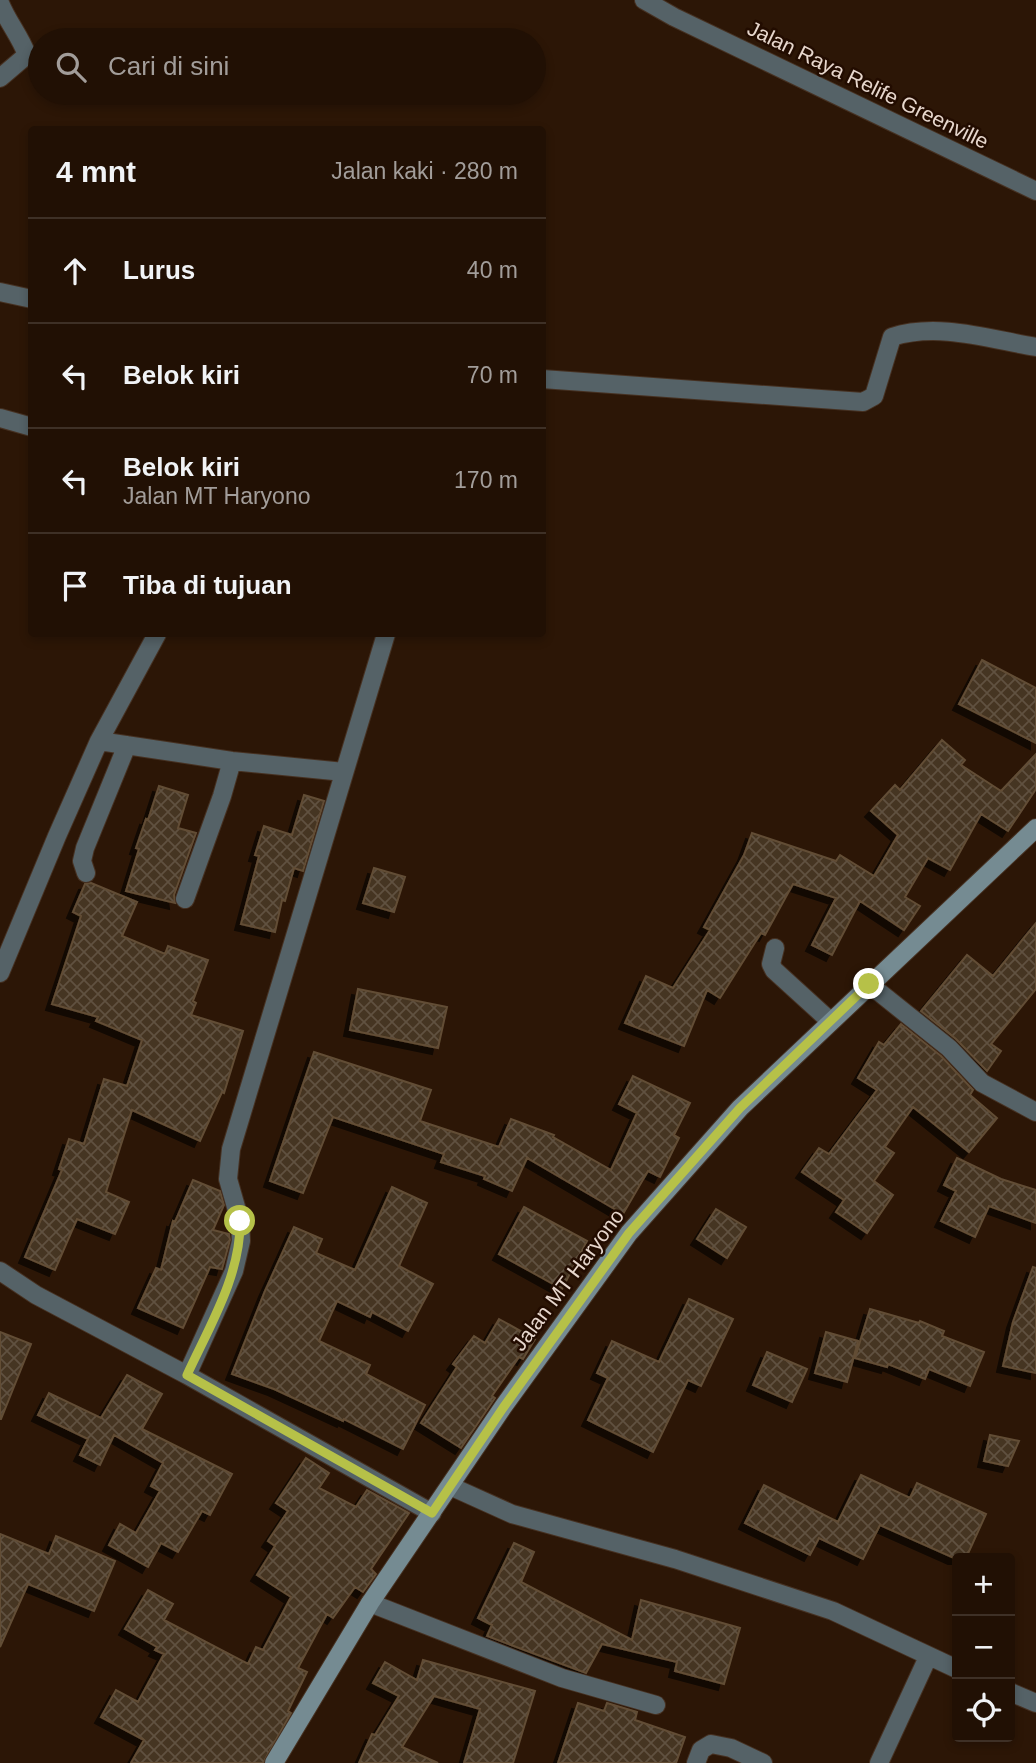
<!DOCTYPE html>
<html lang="id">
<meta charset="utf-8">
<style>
:root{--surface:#211004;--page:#29190e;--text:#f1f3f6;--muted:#a29d9a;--line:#3e3026}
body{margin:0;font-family:Helvetica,sans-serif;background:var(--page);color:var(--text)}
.controls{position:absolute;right:21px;bottom:21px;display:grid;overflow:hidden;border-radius:7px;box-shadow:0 4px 10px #0003}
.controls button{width:63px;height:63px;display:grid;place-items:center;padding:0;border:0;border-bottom:2px solid var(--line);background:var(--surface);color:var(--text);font:35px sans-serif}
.stop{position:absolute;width:21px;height:21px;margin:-16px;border:5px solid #b6c148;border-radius:50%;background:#fff}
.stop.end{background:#b6c148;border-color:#fff;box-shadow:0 2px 7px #0008}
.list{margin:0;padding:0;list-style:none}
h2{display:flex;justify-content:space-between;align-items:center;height:91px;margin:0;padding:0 28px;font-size:30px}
h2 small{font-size:23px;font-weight:400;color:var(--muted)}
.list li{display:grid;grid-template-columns:46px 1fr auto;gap:21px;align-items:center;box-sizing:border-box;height:105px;padding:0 28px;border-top:2px solid var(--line)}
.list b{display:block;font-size:26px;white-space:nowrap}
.list p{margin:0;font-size:23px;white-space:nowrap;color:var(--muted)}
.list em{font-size:23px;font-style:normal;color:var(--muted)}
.icon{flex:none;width:38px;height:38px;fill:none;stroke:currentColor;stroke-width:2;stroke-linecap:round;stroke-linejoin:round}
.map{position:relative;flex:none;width:1036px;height:1763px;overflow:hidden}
.search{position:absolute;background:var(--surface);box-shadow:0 4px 10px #0003;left:28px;top:28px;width:518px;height:77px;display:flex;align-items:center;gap:18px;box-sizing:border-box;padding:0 24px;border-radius:38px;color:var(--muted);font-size:26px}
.panel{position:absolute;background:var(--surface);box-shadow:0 4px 10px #0003;left:28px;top:126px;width:518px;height:511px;border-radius:7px}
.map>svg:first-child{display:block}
</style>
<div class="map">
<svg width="1036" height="1763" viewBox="0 0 1036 1763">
<defs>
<pattern id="building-cross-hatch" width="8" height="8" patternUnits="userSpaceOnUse" patternTransform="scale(1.75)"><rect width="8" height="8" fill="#453420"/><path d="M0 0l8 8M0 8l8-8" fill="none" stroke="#60513f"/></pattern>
<filter id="shadow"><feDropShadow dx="-6" dy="6" stdDeviation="0" flood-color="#0009"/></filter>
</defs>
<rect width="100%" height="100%" fill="#2c1606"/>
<path fill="url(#building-cross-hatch)" stroke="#624d36" stroke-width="2" filter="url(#shadow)" d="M 982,660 L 1036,688 L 1036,743 L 959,704 Z
M 942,740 L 965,760 L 961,765 L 1001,791 L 1036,754 L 1036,789 L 1008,831 L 981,814 L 950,870 L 928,858 L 905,897 L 920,906 L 904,930 L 860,901 L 832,955 L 812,945 L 836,898 L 793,884 L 765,935 L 761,933 L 720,998 L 707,990 L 684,1046 L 625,1023 L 646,976 L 673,988 L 710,930 L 704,927 L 744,855 L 752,833 L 836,861 L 840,855 L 874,876 L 898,835 L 871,811 L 895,785 L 900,790 Z
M 159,786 L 188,795 L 178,828 L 196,833 L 174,895 L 175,903 L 126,891 L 139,849 L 136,848 L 146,819 L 148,820 Z
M 304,795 L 324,801 L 303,871 L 294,868 L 285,901 L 282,900 L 275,932 L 241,924 L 259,856 L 255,855 L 264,826 L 292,835 Z
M 374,868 L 405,877 L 394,912 L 363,903 Z
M 91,883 L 137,902 L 122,936 L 165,954 L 168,946 L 208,960 L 193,1001 L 196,1003 L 191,1015 L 243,1031 L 224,1093 L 222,1092 L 200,1141 L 132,1110 L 106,1192 L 129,1202 L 115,1234 L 77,1219 L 55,1270 L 25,1257 L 62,1170 L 59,1169 L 69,1139 L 84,1144 L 104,1079 L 127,1086 L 142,1040 L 96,1021 L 98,1017 L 52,1004 L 81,916 L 73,912 L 85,884 Z
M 1036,923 L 1036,989 L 991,1044 L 1001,1051 L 987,1071 L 956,1039 L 921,1011 L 967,955 L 993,976 Z
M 358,989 L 447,1007 L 438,1048 L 350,1030 Z
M 901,1024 L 941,1056 L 973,1090 L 970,1095 L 997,1118 L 969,1152 L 913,1107 L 885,1147 L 894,1153 L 874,1181 L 893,1195 L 867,1233 L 836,1212 L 844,1200 L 802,1172 L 819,1148 L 829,1154 L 877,1090 L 858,1078 L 879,1042 L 884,1045 Z
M 314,1052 L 431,1090 L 420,1121 L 499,1147 L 511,1119 L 554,1135 L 553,1137 L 611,1170 L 637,1113 L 619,1104 L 633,1076 L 690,1103 L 674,1135 L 679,1138 L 660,1177 L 648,1171 L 623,1214 L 527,1158 L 512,1191 L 484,1179 L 485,1176 L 441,1162 L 444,1154 L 333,1117 L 303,1193 L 270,1181 Z
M 957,1158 L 1001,1179 L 1036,1190 L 1036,1223 L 989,1206 L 975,1237 L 941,1221 L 956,1191 L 944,1185 Z
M 193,1180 L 220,1191 L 224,1205 L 213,1230 L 229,1234 L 230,1240 L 222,1269 L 210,1267 L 183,1328 L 138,1308 L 156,1268 L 161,1270 L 173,1221 L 175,1222 Z
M 392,1187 L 427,1203 L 399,1266 L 433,1284 L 408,1331 L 372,1312 L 370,1317 L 337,1301 L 319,1341 L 370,1365 L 366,1374 L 425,1405 L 403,1449 L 344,1419 L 343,1421 L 274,1389 L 232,1374 L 265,1291 L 294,1227 L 322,1239 L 316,1253 L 355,1270 Z
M 524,1207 L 587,1241 L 562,1289 L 499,1254 Z
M 716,1209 L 746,1227 L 727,1258 L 697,1239 Z
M 1033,1267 L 1036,1268 L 1036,1373 L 1003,1366 L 1013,1322 Z
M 689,1299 L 733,1319 L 701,1386 L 688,1380 L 653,1452 L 588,1420 L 608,1378 L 597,1373 L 612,1341 L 659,1362 Z
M 870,1309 L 919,1323 L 920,1321 L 944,1331 L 942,1336 L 984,1352 L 970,1386 L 929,1369 L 925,1379 L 888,1364 L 887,1367 L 855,1358 Z
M 499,1319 L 535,1339 L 523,1359 L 519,1357 L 492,1396 L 495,1398 L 461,1448 L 421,1423 L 457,1367 L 453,1364 L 474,1336 L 485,1343 Z
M 0,1332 L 31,1344 L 1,1419 L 0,1419 Z
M 826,1332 L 858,1341 L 847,1382 L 815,1373 Z
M 767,1352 L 807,1369 L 792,1402 L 753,1385 Z
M 127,1375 L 162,1394 L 142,1429 L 232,1474 L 210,1515 L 202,1511 L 178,1552 L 161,1543 L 148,1567 L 109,1545 L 120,1524 L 136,1533 L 160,1491 L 151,1486 L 163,1463 L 114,1435 L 100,1465 L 80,1455 L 88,1439 L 38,1415 L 49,1393 L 101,1418 Z
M 990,1435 L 1019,1441 L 1008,1466 L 984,1461 Z
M 306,1458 L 329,1473 L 319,1488 L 356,1507 L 367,1490 L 409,1513 L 371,1569 L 376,1574 L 363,1592 L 355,1587 L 333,1618 L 327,1614 L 298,1668 L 307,1672 L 288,1711 L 291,1713 L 263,1763 L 131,1763 L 144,1740 L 101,1717 L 116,1690 L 138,1702 L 164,1654 L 155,1650 L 157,1647 L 125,1629 L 148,1590 L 173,1604 L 164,1620 L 248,1664 L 256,1647 L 263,1650 L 291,1597 L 257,1575 L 275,1546 L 268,1541 L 288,1511 L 276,1503 Z
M 861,1475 L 910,1498 L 917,1483 L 986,1514 L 966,1558 L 954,1558 L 880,1525 L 863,1559 L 819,1538 L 810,1555 L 745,1523 L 764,1485 L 838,1522 Z
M 0,1534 L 49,1554 L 56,1536 L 115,1561 L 94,1611 L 28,1584 L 0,1647 Z
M 514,1543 L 534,1552 L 521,1582 L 632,1640 L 641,1600 L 740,1628 L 724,1684 L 675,1671 L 677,1662 L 602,1644 L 586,1673 L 487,1636 L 492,1625 L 478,1618 Z
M 423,1660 L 535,1691 L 513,1763 L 464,1763 L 480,1709 L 434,1696 L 402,1747 L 438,1763 L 359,1763 L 372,1734 L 375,1735 L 399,1696 L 373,1683 L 385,1662 L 417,1680 Z
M 578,1703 L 604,1711 L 607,1703 L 637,1712 L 635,1720 L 685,1737 L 676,1763 L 558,1763 Z"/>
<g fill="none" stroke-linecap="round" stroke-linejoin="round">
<g stroke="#463122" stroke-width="20">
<path id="minor" d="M 644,0 L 674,17 L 1036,191
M 0,3 C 7,21 20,36 27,55 L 0,78
M 0,292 L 32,299
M 542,379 L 863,402 L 874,396 L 892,337 C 938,322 989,339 1036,347
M 0,418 L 32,427
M 99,741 L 232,761 L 344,772
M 86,873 L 82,861 L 85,848 L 127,745
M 185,899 L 222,796 L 232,761
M 775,948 L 771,964 L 774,970 L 830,1021
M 0,973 L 57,836 L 99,741 L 157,634
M 869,984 L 949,1048 L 982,1083 L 1036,1112
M 0,1271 L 36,1295 L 187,1375 L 432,1513
M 187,1375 L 234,1271 L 241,1241 L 240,1221 L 228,1179 L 231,1149 L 386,634
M 450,1486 L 512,1514 L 675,1559 L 833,1611 L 957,1669
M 370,1603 L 562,1678 L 656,1705
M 1010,1692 L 1036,1703
M 696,1763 L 701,1750 L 711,1744 L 731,1748 L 763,1763
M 879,1763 L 928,1657"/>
</g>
<g stroke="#463122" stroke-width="20">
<path id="secondary" d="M 274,1763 L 370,1603 L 503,1407 L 629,1233 L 740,1108 L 1036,828"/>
</g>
<use href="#minor" stroke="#556267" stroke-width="18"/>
<use href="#secondary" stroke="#758b92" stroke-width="18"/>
</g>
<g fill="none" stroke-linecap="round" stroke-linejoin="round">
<path stroke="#b6c148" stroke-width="9" d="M 240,1221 C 241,1275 209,1327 187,1375 L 432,1513 L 503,1408 L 629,1233 L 740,1108 L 869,984"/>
</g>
<g text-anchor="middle" stroke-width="5" stroke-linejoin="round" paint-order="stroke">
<g font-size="21" fill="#e7d7cd" stroke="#220c00">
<text transform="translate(868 85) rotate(26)" y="7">Jalan Raya Relife Greenville</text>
<text transform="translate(568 1280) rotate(-53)" y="7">Jalan MT Haryono</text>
</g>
</g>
</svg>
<div class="controls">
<button>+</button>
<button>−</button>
<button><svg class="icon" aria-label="locate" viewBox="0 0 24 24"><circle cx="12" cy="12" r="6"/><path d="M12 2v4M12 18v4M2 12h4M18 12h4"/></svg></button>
</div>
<div class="stop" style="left:240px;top:1221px"></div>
<div class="stop end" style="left:869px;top:984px"></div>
<div class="search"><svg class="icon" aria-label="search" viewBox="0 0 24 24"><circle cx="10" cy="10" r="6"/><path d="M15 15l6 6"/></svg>Cari di sini</div>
<section class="panel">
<h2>4 mnt<small>Jalan kaki · 280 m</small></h2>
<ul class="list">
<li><svg class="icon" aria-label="ahead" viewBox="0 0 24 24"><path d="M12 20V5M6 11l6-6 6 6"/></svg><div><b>Lurus</b></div><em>40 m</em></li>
<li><svg class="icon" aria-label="left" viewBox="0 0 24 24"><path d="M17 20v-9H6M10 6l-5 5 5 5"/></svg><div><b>Belok kiri</b></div><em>70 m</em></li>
<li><svg class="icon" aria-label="left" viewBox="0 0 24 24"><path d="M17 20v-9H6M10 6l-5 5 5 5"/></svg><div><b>Belok kiri</b><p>Jalan MT Haryono</p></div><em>170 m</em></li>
<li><svg class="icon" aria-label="arrive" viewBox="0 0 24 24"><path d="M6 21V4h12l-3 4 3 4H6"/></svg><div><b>Tiba di tujuan</b></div></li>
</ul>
</section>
</div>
